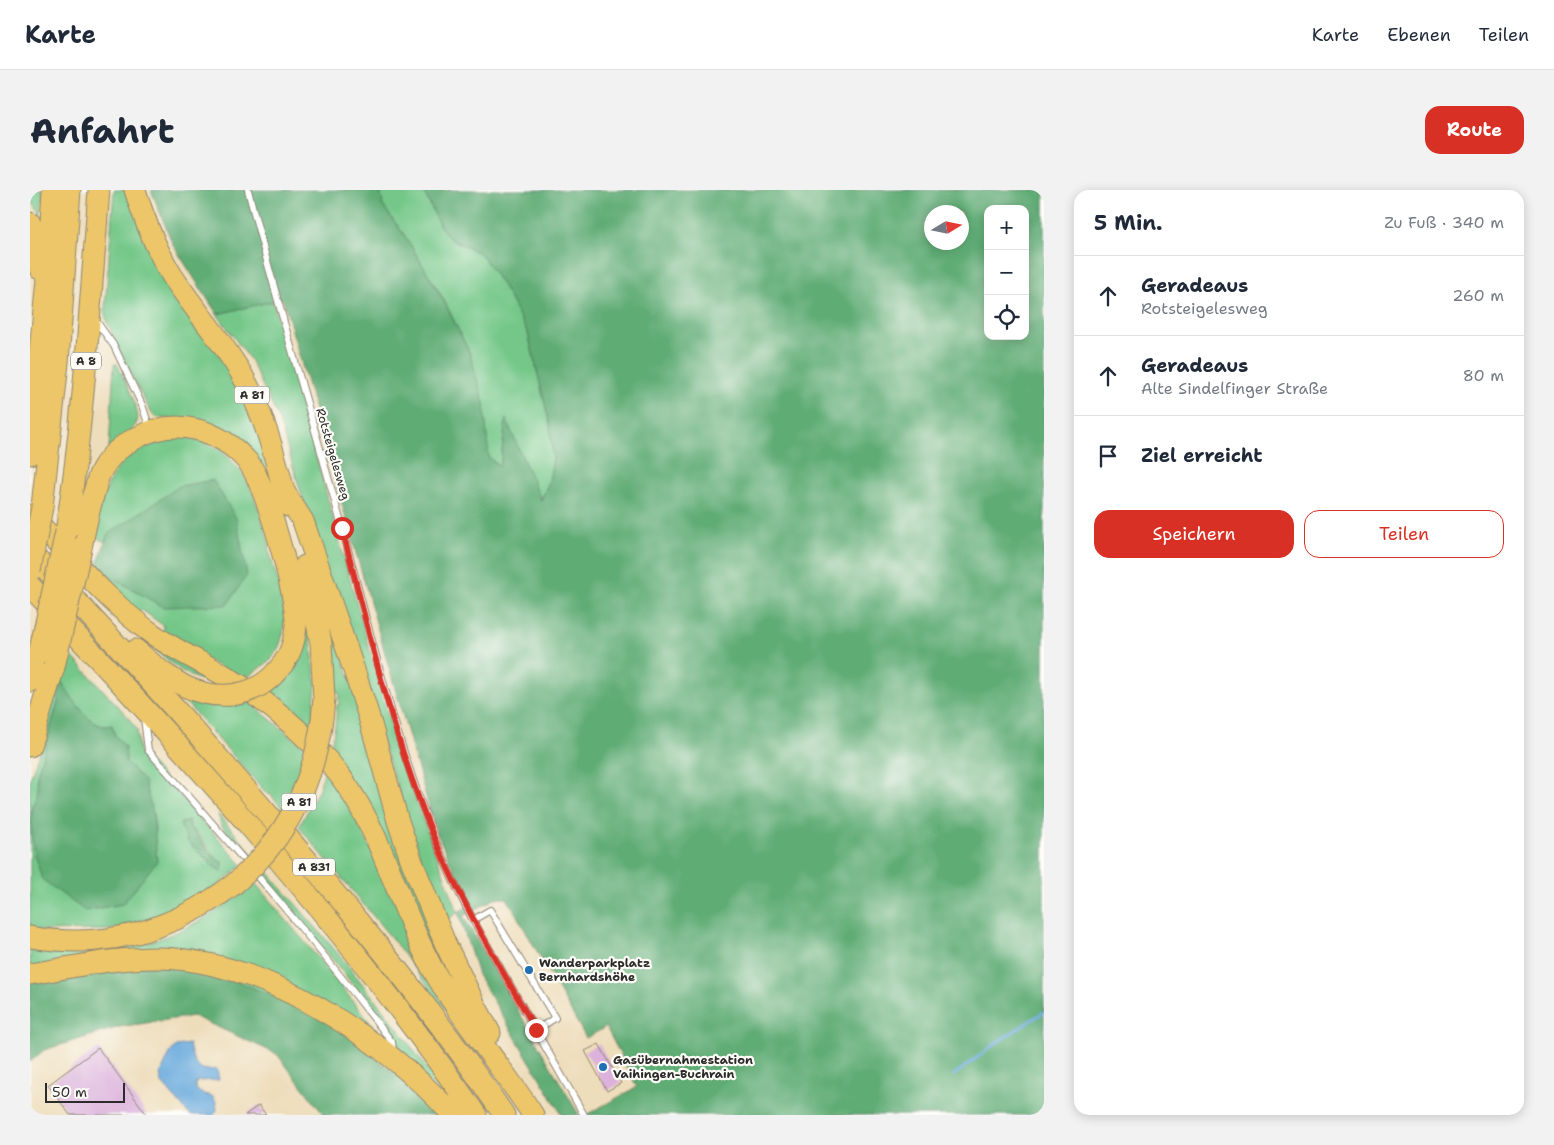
<!DOCTYPE html>
<html lang="de">
<meta charset="utf-8">
<style>
:root{--surface:#fff;--page:#f2f2f3;--text:#1f2937;--muted:#747a83;--line:#e0e1e3;--accent:#d93025}
body{margin:0;font-family:"Shantell Sans",sans-serif;background:var(--page);color:var(--text)}
.controls{position:absolute;right:15px;top:15px;display:grid;overflow:hidden;border-radius:10px;box-shadow:0 2px 12px #0003}
.controls button{width:45px;height:45px;display:grid;place-items:center;padding:0;border:0;border-bottom:1px solid var(--line);background:var(--surface);color:var(--text);font:25px sans-serif}
.compass{position:absolute;left:894px;top:15px;width:45px;height:45px;border-radius:50%;background:var(--surface);box-shadow:0 2px 12px #0003;rotate:80deg}
.scale{position:absolute;left:15px;bottom:12px;width:80px;box-sizing:border-box;padding-left:5px;border:2px solid #2b2b2b;border-top:0;font-size:14px;line-height:18px;white-space:nowrap;color:#2b2b2b;-webkit-text-stroke:4px #fdfcf7;paint-order:stroke}
.stop{position:absolute;width:15px;height:15px;margin:-11px;border:4px solid #d93025;border-radius:50%;background:#fff}
.stop.end{background:#d93025;border-color:#fff;box-shadow:0 1px 5px #0008}
.list{margin:0;padding:0;list-style:none}
h2{display:flex;justify-content:space-between;align-items:center;height:65px;margin:0;padding:0 20px;font-size:21px}
h2 small{font-size:16px;font-weight:400;color:var(--muted)}
.list li{display:grid;grid-template-columns:32px 1fr auto;gap:15px;align-items:center;box-sizing:border-box;height:80px;padding:0 20px;border-top:1px solid var(--line)}
.list b{display:block;font-size:19px;white-space:nowrap}
.list p{margin:0;font-size:16px;white-space:nowrap;color:var(--muted)}
.list em{font-size:16px;font-style:normal;color:var(--muted)}
.actions{display:flex;gap:10px;padding:15px 20px}
.actions a{flex:1;padding:11px 0;border:1px solid var(--accent);border-radius:15px;text-align:center;font-size:18px;color:var(--accent)}
.actions .main{background:var(--accent);color:#fff}
.icon{flex:none;width:28px;height:28px;fill:none;stroke:currentColor;stroke-width:2;stroke-linecap:round;stroke-linejoin:round}
.map{position:relative;flex:none;width:1014px;height:925px;overflow:hidden;border-radius:15px}
header{display:flex;align-items:center;gap:30px;box-sizing:border-box;height:70px;padding:0 25px;background:var(--surface);border-bottom:1px solid var(--line)}
header strong{font-size:24px}
nav{display:flex;gap:28px;margin-inline-start:auto;font-size:18px}
.intro{display:flex;align-items:center;justify-content:space-between;box-sizing:border-box;height:120px;padding:0 30px}
h1{margin:0;font-size:35px}
.button{padding:12px 22px;border-radius:15px;background:var(--accent);color:#fff;font-size:18px;font-weight:700}
main{display:flex;gap:30px;padding:0 30px}
aside{flex:1;background:var(--surface);border-radius:15px;box-shadow:0 2px 12px #0003}
.map>svg:first-child{display:block}
</style>
<header>
<strong>Karte</strong>
<nav><a>Karte</a><a>Ebenen</a><a>Teilen</a></nav>
</header>
<div class="intro"><h1>Anfahrt</h1><a class="button">Route</a></div>
<main>
<div class="map">
<svg width="1014" height="925" viewBox="0 0 1014 925">
<rect width="100%" height="100%" fill="#fdfcf7"/>
<filter id="ink" filterUnits="userSpaceOnUse"><feTurbulence type="fractalNoise" baseFrequency=".02" numOctaves="2"/><feDisplacementMap in="SourceGraphic" scale="10" xChannelSelector="R" yChannelSelector="G"/><feConvolveMatrix kernelMatrix="1 2 1 2 8 2 1 2 1" color-interpolation-filters="sRGB"/></filter>
<filter id="wash" filterUnits="userSpaceOnUse"><feTurbulence type="fractalNoise" baseFrequency=".0096" numOctaves="4" result="noise"/><feDisplacementMap in="SourceGraphic" scale="20" xChannelSelector="R" yChannelSelector="G"/><feGaussianBlur stdDeviation="1.12" result="paint"/><feColorMatrix in="noise" values="0 0 0 0 0 0 0 0 0 0 0 0 0 0 0 0 0 1.4 0 .05"/><feComposite in="paint" operator="in"/></filter>
<g filter="url(#wash)">
<rect width="100%" height="100%" fill="#edb"/>
<path fill="#74c789" stroke="#50795a" fill-rule="evenodd" d="M 0,0 L 13,0 L 11,25 L 0,9 Z
M 84,0 L 96,0 L 206,192 L 227,241 L 279,431 L 286,495 L 281,542 L 238,506 L 257,486 L 255,484 L 266,465 L 232,282 L 141,229 L 129,228 L 123,225 C 115,213 73,130 74,119 L 75,119 Z
M 350,0 L 393,0 L 410,36 L 420,49 L 451,64 L 473,96 L 498,143 L 520,235 L 523,269 L 519,292 L 511,310 L 476,230 L 470,277 L 459,268 L 440,164 L 414,110 L 375,46 L 353,16 Z
M 243,111 L 356,519 L 385,609 L 428,722 L 415,732 L 407,717 L 283,342 L 249,230 L 221,171 L 187,124 Z
M 84,174 L 87,174 C 92,186 112,220 107,232 C 102,243 88,251 79,258 Z
M 153,247 C 214,256 225,306 240,356 L 238,357 L 252,406 L 255,429 L 253,444 L 249,457 L 241,470 L 213,490 L 133,445 L 134,436 L 112,420 L 104,424 L 64,382 L 66,378 L 133,417 L 78,344 L 75,352 L 69,349 C 62,332 67,328 72,312 C 84,270 109,249 153,247 Z
M 297,425 L 438,814 L 410,778 L 300,562 L 305,536 L 307,515 L 309,515 L 309,502 L 306,502 L 303,459 Z
M 110,447 L 187,493 C 154,491 136,466 110,447 Z
M 37,461 L 99,528 L 107,540 L 109,561 L 117,573 L 122,574 L 212,675 L 182,701 L 122,729 L 80,740 L 0,741 L 0,589 L 12,554 L 23,507 L 29,508 L 7,585 L 8,602 L 2,617 L 2,628 L 93,714 L 105,696 L 125,640 L 123,623 L 118,608 L 103,581 L 96,572 L 95,557 L 85,545 L 82,535 C 77,536 72,537 67,534 C 51,525 41,506 31,491 ZM 159,630 L 160,638 L 167,644 L 188,671 L 193,673 L 184,677 L 158,652 L 150,634 Z
M 143,498 L 218,511 L 278,560 L 254,620 L 240,604 L 238,605 Z
M 296,577 L 300,582 L 455,872 L 364,751 L 269,637 L 288,601 Z
M 188,624 L 311,767 L 373,845 L 420,911 L 376,874 L 365,847 L 246,699 L 191,635 Z
M 225,693 L 284,763 L 355,851 L 0,777 L 0,759 C 82,777 164,744 225,693 Z"/>
<path fill="#5fac75" stroke="#456c50" fill-rule="evenodd" d="M 121,0 L 350,0 L 353,16 L 375,46 L 414,111 L 440,164 L 454,213 L 459,268 L 470,277 L 476,229 L 511,310 L 519,292 L 523,269 L 520,235 L 498,143 L 473,96 L 451,64 L 420,49 L 410,36 L 393,0 L 1014,0 L 1014,925 L 556,925 L 607,897 L 576,837 L 556,848 L 477,708 L 466,708 L 433,726 L 549,925 L 532,925 L 448,785 L 428,722 L 440,715 L 406,641 L 253,109 L 187,124 L 143,55 ZM 958,19 L 995,19 L 995,146 L 958,146 ZM 902,22 L 932,22 L 932,52 L 902,52 Z
M 183,290 L 206,328 L 217,385 L 197,415 L 133,417 L 66,378 L 78,344 L 150,296 Z
M 31,491 C 39,503 59,536 74,536 C 77,536 80,535 82,535 L 85,545 L 95,557 L 96,572 L 114,591 L 123,623 L 127,671 L 93,714 L 55,721 L 13,690 L 4,665 L 2,646 L 2,617 L 8,602 L 7,586 L 29,509 L 27,508 Z
M 159,630 L 160,638 C 171,648 179,667 193,673 L 192,682 L 184,677 L 158,652 L 150,634 Z
M 80,776 L 171,777 L 293,826 L 418,925 L 294,925 L 247,864 L 163,826 L 89,837 L 14,860 L 0,872 L 0,789 Z"/>
<path fill="#6aaadd" stroke="#4a6a84" d="M 159,854 C 163,872 165,883 187,879 L 189,890 L 167,891 L 165,895 C 167,904 174,904 182,906 L 186,912 L 187,920 L 184,925 L 160,925 L 132,893 L 130,885 L 140,863 L 146,856 Z"/>
<g fill="none" stroke-linecap="round" stroke-linejoin="round">
<path stroke="#6aaadd" stroke-width="3" d="M 924,885 L 969,851 L 1014,822"/>
</g>
<g id="blocks">
<path fill="#dcb2dc" d="M 569,854 L 591,893 L 577,901 L 555,861 Z
M 68,858 L 86,882 L 117,925 L 40,925 L 18,895 Z
M 229,915 L 236,925 L 215,925 Z"/>
</g>
</g>
<g filter="url(#ink)">
<use href="#blocks" fill-opacity="0" stroke="#8c8473" stroke-width="1"/>
<g fill="none" stroke-linecap="round" stroke-linejoin="round">
<g stroke="#8c8473" stroke-width="8">
<path id="service" d="M 218,0 C 247,113 281,224 312,337 C 348,471 377,607 443,730 L 554,925
M 64,128 L 84,156 L 112,215 L 120,239
M 114,528 L 118,560 C 202,655 285,751 362,852 L 363,862
M 443,730 L 460,720 L 525,828 L 506,840"/>
</g>
<g stroke="#8c8473" stroke-width="23">
<path id="motorway" d="M 105,0 C 114,29 125,57 141,84 C 163,118 190,148 211,183 C 235,224 246,271 258,316
M 0,33 L 8,66 L 10,79
M 0,264 L 18,79 L 23,0
M 255,303 L 273,331 L 323,477 L 339,527 L 368,631 L 382,672 L 415,753 L 445,815 L 460,843
M 12,317 L 28,173 L 40,0
M 0,325 C 40,365 77,412 124,445 C 147,461 173,473 197,487 C 236,510 269,538 299,572 C 350,631 365,708 401,776 C 430,829 471,875 503,925
M 36,342 C 54,228 60,114 69,0
M 51,358 C 55,338 59,318 65,299 C 67,293 68,286 71,281 C 79,266 92,255 106,248 C 146,226 189,239 218,272 C 236,294 267,406 266,435 C 265,451 259,468 248,480
M 0,362 C 85,451 168,543 248,636 C 328,729 406,824 474,925
M 275,376 L 291,453 L 294,509
M 0,396 C 158,563 315,735 446,925
M 106,460 L 132,482 L 154,496
M 0,491 L 9,464
M 0,556 L 24,477
M 0,747 C 76,760 142,741 203,695
M 0,784 C 44,777 87,767 132,768 C 239,772 352,848 423,925"/>
</g>
<use href="#service" stroke="#fff" stroke-width="6"/>
<use href="#motorway" stroke="#ecc669" stroke-width="21"/>
<g stroke="#8c8473" stroke-width="23" stroke-linecap="butt">
<path id="motorway-bridge" d="M 0,381 L 12,317
M 9,464 L 36,342
M 24,477 L 51,358
M 154,496 C 186,511 224,509 248,480
M 203,695 C 260,647 289,583 294,509"/>
</g>
<use href="#motorway-bridge" stroke="#ecc669" stroke-width="21"/>
</g>
</g>
<g fill="none" stroke-linecap="round" stroke-linejoin="round" filter="url(#ink)">
<path stroke="#d93025" stroke-width="6" d="M 312,338 C 337,434 359,532 395,625 C 424,701 466,770 506,840"/>
</g>
<g fill="#1f6fb2" stroke="#fdfcf7" stroke-width="2">
<circle cx="499" cy="780" r="5"/>
<circle cx="573" cy="877" r="5"/>
</g>
<g text-anchor="middle" stroke-width="4.5" stroke-linejoin="round" paint-order="stroke">
<g fill="#fdfcf7" stroke="#6a6a68" stroke-width="1">
<rect x="41" y="162.5" width="30" height="17" rx="4"/>
<rect x="204.5" y="196.5" width="35" height="17" rx="4"/>
<rect x="251.5" y="603.5" width="35" height="17" rx="4"/>
<rect x="263" y="668.5" width="42" height="17" rx="4"/>
</g>
<g font-size="11" font-weight="bold" fill="#2b2b2b">
<text x="56" y="175">A 8</text>
<text x="222" y="209">A 81</text>
<text x="269" y="616">A 81</text>
<text x="284" y="681">A 831</text>
</g>
<g font-size="12" fill="#2b2b2b" stroke="#fdfcf7">
<text transform="translate(303 264) rotate(74)" y="4">Rotsteigelesweg</text>
</g>
<g font-size="12" font-weight="bold" fill="#2b2b2b" stroke="#fdfcf7" text-anchor="start">
<text x="509" y="777">Wanderparkplatz<tspan x="509" dy="14">Bernhardshöhe</tspan></text>
<text x="583" y="874">Gasübernahmestation<tspan x="583" dy="14">Vaihingen-Buchrain</tspan></text>
</g>
</g>
</svg>
<div class="controls">
<button>+</button>
<button>−</button>
<button><svg class="icon" aria-label="locate" viewBox="0 0 24 24"><circle cx="12" cy="12" r="6"/><path d="M12 2v4M12 18v4M2 12h4M18 12h4"/></svg></button>
</div>
<svg class="compass" viewBox="-18 -18 36 36"><path d="M0-13l5 13h-10z" fill="#e53935"/><path d="M0 13l5-13h-10z" fill="#747a83"/></svg>
<div class="scale">50 m</div>
<div class="stop" style="left:312px;top:338px"></div>
<div class="stop end" style="left:506px;top:840px"></div>
</div>
<aside>
<h2>5 Min.<small>Zu Fuß · 340 m</small></h2>
<ul class="list">
<li><svg class="icon" aria-label="ahead" viewBox="0 0 24 24"><path d="M12 20V5M6 11l6-6 6 6"/></svg><div><b>Geradeaus</b><p>Rotsteigelesweg</p></div><em>260 m</em></li>
<li><svg class="icon" aria-label="ahead" viewBox="0 0 24 24"><path d="M12 20V5M6 11l6-6 6 6"/></svg><div><b>Geradeaus</b><p>Alte Sindelfinger Straße</p></div><em>80 m</em></li>
<li><svg class="icon" aria-label="arrive" viewBox="0 0 24 24"><path d="M6 21V4h12l-3 4 3 4H6"/></svg><div><b>Ziel erreicht</b></div></li>
</ul>
<div class="actions"><a class="main">Speichern</a><a>Teilen</a></div>
</aside>
</main>
